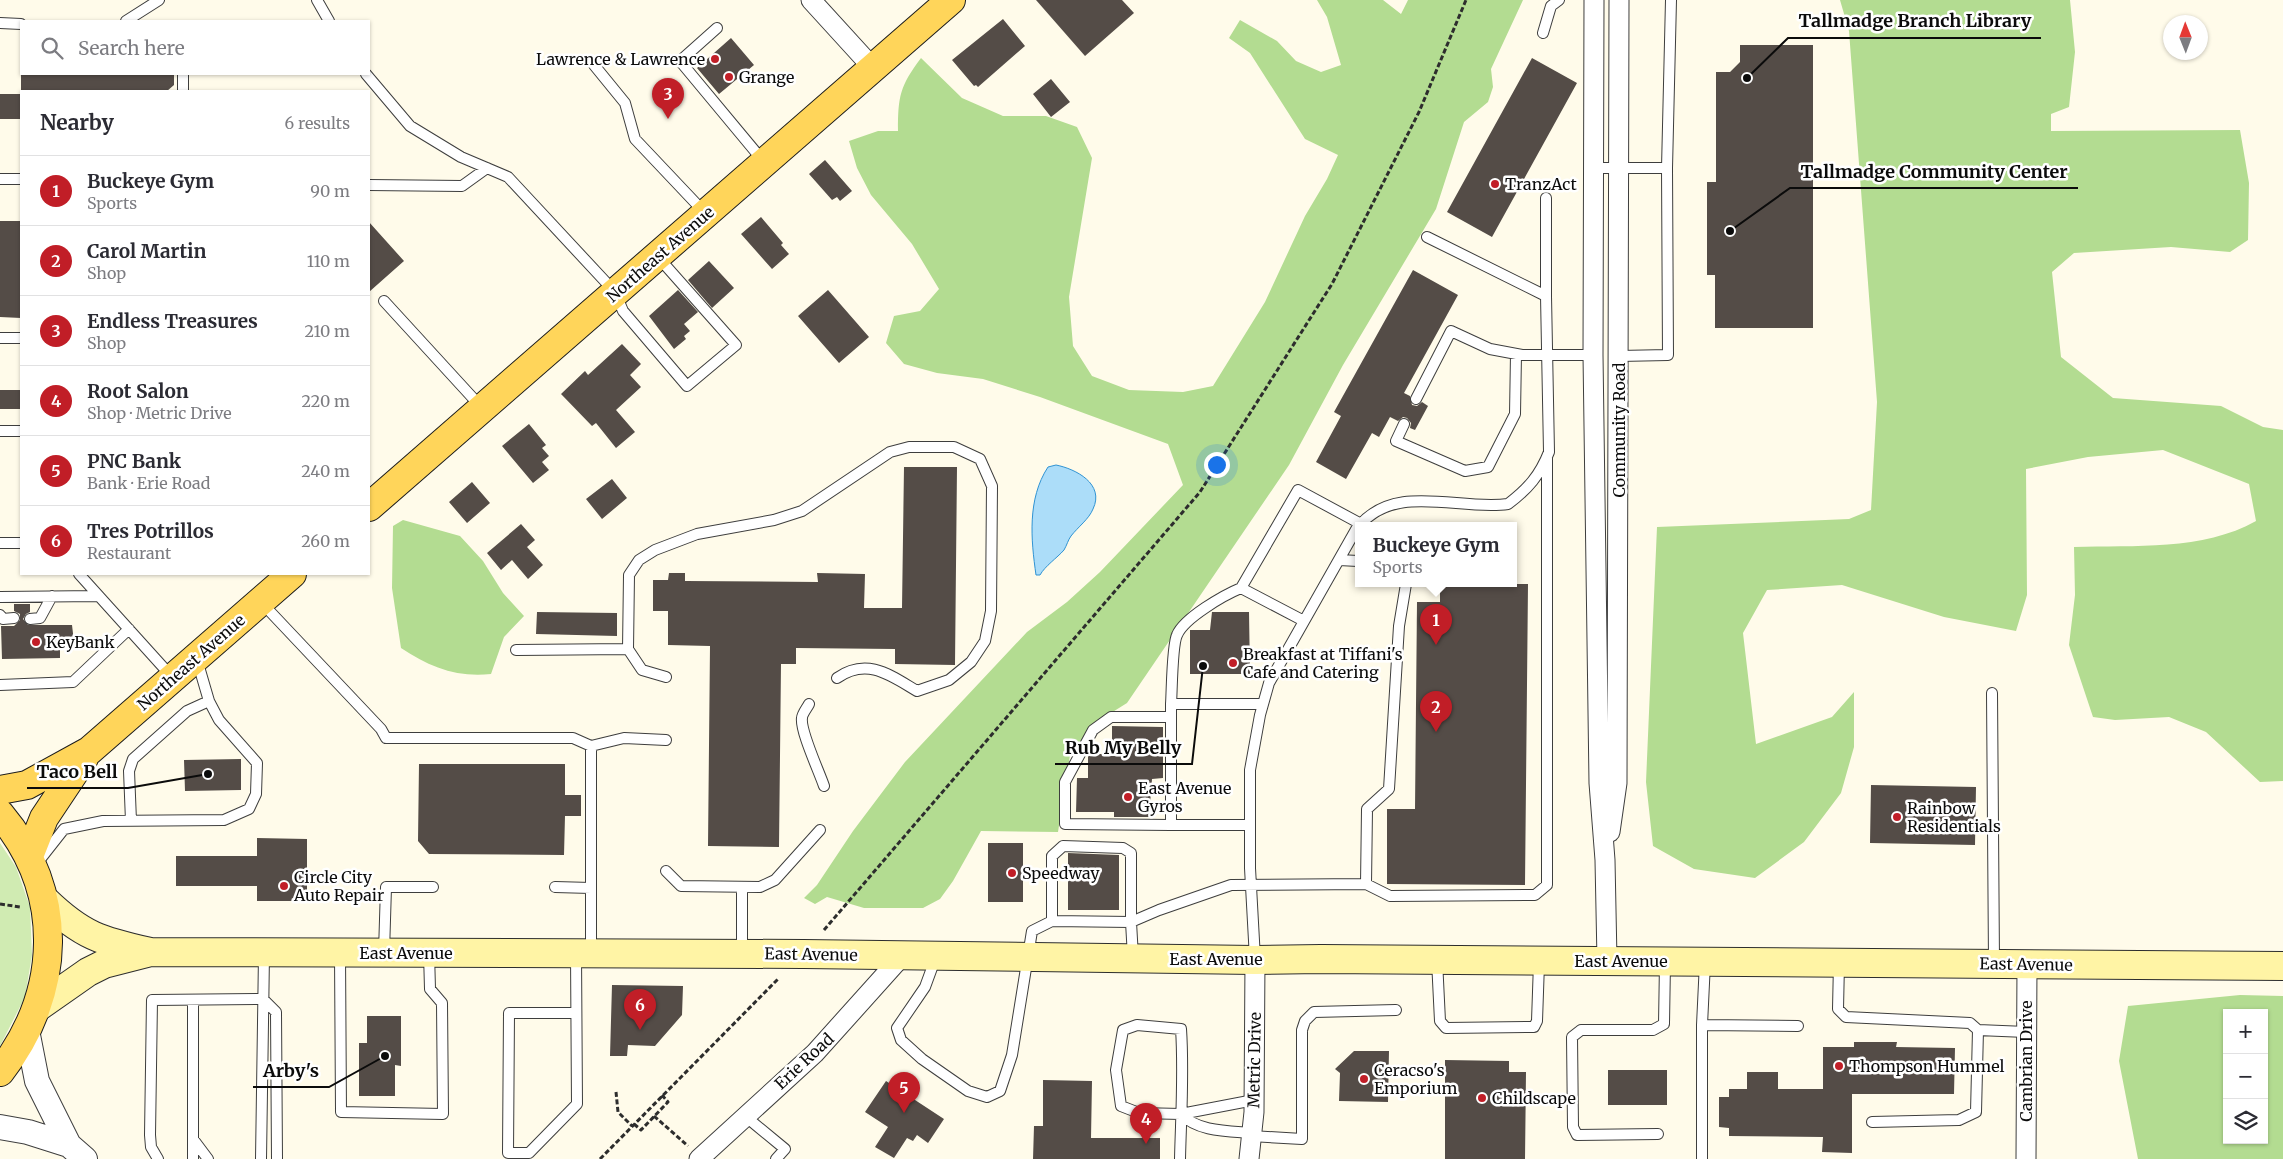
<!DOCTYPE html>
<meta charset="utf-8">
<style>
:root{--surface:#fff;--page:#f2f2f3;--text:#2b2b33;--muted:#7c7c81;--line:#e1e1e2;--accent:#c11e27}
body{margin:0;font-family:Merriweather,serif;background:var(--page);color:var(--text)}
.controls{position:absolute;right:15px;bottom:15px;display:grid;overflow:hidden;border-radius:0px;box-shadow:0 1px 4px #0004}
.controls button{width:45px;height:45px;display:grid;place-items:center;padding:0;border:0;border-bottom:1px solid var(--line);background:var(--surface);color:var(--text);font:25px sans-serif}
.compass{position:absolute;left:2163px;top:15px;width:45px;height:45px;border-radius:50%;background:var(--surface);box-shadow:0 1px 4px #0004;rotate:359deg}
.you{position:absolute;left:1216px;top:464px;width:18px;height:18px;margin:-12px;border:4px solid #fff;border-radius:50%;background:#1a73e8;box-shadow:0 0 0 8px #1a73e833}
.badge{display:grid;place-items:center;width:32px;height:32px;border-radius:50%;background:var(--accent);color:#fff;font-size:16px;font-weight:700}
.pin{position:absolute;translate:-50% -41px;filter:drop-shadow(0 1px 2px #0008)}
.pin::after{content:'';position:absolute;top:26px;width:18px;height:15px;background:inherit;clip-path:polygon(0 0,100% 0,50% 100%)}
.popup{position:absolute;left:1355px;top:522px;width:162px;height:65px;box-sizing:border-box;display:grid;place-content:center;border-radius:0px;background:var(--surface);filter:drop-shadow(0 1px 4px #0005);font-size:16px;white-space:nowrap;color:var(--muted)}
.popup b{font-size:19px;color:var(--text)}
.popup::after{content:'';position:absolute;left:50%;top:100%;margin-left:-10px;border:10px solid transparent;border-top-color:var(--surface)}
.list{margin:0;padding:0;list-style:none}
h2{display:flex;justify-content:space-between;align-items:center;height:65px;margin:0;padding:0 20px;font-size:21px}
h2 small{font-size:16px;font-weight:400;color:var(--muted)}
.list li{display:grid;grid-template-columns:32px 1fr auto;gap:15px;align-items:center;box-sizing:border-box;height:70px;padding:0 20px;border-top:1px solid var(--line)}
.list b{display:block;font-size:19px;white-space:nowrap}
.list p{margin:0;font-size:16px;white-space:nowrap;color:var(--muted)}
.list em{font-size:16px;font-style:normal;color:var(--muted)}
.icon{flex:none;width:28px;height:28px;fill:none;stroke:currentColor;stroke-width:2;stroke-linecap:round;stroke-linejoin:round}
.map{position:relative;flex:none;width:2283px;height:1159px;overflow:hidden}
.search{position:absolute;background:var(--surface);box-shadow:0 1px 4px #0004;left:20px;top:20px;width:350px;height:55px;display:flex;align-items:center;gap:12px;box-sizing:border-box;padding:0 18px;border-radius:0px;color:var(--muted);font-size:19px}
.panel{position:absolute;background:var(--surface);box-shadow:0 1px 4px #0004;left:20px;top:90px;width:350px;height:485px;border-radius:0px}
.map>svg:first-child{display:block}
</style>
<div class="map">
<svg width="2283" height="1159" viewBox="0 0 2283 1159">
<rect width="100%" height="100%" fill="#fffbea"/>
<path fill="#d0ebb2" d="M 0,843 L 16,867 L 30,907 L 32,955 L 25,997 L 0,1046 Z"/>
<path fill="#b3dc91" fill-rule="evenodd" d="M 1317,0 L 1383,0 L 1401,14 L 1408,0 L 1523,0 L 1491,69 L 1493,87 L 1488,102 L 1464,122 L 1436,209 L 1343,365 L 1289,465 L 1127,703 L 1095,723 L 1070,755 L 1058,832 L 981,831 L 953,881 L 940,899 L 923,908 L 864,908 L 827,897 L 815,904 L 804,898 L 817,885 L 853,831 L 905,762 L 1027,632 L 1067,602 L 1100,572 L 1183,485 L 1168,444 L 1040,397 L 983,379 L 937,373 L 904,364 L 886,343 L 894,316 L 920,311 L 939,289 L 912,244 L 871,195 L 857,168 L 849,141 L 878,131 L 898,131 C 898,96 900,86 921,58 L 962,98 L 1003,116 L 1046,116 L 1077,127 L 1092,158 L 1069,297 L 1073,346 L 1092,376 L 1129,390 L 1183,392 L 1213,386 L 1265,302 L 1305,216 L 1327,179 L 1338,155 L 1305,139 L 1250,53 L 1229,38 L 1240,20 L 1277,41 L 1296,61 L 1321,72 L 1341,65 L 1327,17 Z
M 1840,0 L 2070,0 L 2075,52 L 2069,107 L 2051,114 L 2051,131 L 2240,130 L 2249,183 L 2248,240 L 2230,252 L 2171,247 L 2074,253 L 2052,272 L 2061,357 L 2113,398 L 2221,406 L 2263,427 L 2283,430 L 2283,781 L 2260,782 L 2206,732 L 2169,717 L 2115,720 L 2093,717 L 2069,645 L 2075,595 L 2074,547 C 2134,545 2203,551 2256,521 L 2249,484 L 2163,450 L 2088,457 L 2026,469 L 2027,595 L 2016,631 L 1944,617 L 1842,585 L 1767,590 L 1743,633 L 1756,744 L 1832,717 L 1854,692 L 1854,747 L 1841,793 L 1804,842 L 1755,878 L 1694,869 L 1653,846 L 1646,782 L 1657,527 L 1849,519 L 1871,510 L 1877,402 L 1849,31 Z
M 403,520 L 460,536 L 483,561 L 503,593 L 524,616 L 504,637 L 491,674 C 458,678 429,667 401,648 L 392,588 L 393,526 Z
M 2240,995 L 2283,996 L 2283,1159 L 2138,1159 L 2119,1061 L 2128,1006 ZM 2227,1013 L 2264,1013 L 2264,1140 L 2227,1140 Z"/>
<path fill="#acddf9" stroke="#3093d3" d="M 1056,465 C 1076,469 1105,484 1093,509 C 1089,519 1078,527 1071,536 C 1068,540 1067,545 1064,550 C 1057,558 1045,566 1040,575 L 1036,575 C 1031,540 1027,499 1048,467 Z"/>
<path fill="#544c47" d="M 1036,0 L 1122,0 L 1134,13 L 1085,56 Z
M 1003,19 L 1025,46 L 978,87 L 976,85 L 974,86 L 952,60 Z
M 731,38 L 754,65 L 719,94 L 697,68 Z
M 1740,45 L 1813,45 L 1813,328 L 1715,328 L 1715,275 L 1707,275 L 1707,182 L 1716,182 L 1716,72 L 1730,72 L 1740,62 Z
M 1532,58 L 1577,83 L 1492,237 L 1447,212 Z
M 21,74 L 174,74 L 174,85 L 167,91 L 21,91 Z
M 1051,79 L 1070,102 L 1051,117 L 1033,94 Z
M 0,94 L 21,94 L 21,119 L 0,119 Z
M 825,160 L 852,191 L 840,201 L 837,197 L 832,200 L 809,174 Z
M 761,217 L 783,243 L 781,245 L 789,254 L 772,269 L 741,234 Z
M 0,221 L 21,221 L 21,318 L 0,317 Z
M 369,222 L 404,261 L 369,292 Z
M 709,261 L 734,288 L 712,308 L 688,280 Z
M 1413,270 L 1458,295 L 1404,393 L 1410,396 L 1412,405 L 1417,406 L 1422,402 L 1428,406 L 1415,430 L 1410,428 L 1411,423 L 1407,418 L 1403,417 L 1398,421 L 1390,417 L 1379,437 L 1372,433 L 1346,479 L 1316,462 L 1341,416 L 1334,412 Z
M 678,290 L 698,312 L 684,324 L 690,331 L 684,336 L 686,339 L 674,349 L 649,316 Z
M 828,290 L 869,337 L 839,363 L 798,316 Z
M 622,344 L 641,364 L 630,375 L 641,387 L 616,410 L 635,432 L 616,448 L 596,423 L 592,426 L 561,394 L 585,371 L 588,375 Z
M 0,390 L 20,390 L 20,409 L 0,409 Z
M 529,424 L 546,445 L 542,448 L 549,456 L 542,462 L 549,470 L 533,483 L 502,446 Z
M 904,467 L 957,467 L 955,665 L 895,664 L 895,649 L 796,648 L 796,664 L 781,664 L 779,847 L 708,846 L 710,646 L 668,645 L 668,611 L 653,611 L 653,580 L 668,580 L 669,573 L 685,573 L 685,581 L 818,582 L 817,573 L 865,574 L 864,608 L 902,608 Z
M 612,479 L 627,498 L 602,519 L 586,499 Z
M 472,482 L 490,503 L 467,523 L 449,502 Z
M 521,524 L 535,540 L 527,547 L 543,565 L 528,579 L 512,560 L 501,570 L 487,553 Z
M 1440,584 L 1528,584 L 1525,885 L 1387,884 L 1387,809 L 1415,809 L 1417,602 L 1440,602 Z
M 14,604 L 30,604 L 30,612 L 26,614 L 23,619 L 28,625 L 72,625 L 74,642 L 60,642 L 60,658 L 2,659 L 1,626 L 14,626 L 20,620 L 20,614 L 14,611 Z
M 537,612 L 617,613 L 617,636 L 536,634 Z
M 1212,612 L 1249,612 L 1250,674 L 1190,674 L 1190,630 L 1210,630 Z
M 1112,726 L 1163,727 L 1163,778 L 1152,779 L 1149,817 L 1114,817 L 1114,812 L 1076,812 L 1077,778 L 1088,778 L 1088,754 L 1112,754 Z
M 241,759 L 241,790 L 185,791 L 184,760 Z
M 419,764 L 565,764 L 565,795 L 581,795 L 581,816 L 565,816 L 564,855 L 429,854 L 418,841 Z
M 1871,785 L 1976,787 L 1975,845 L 1870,843 Z
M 257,838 L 307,839 L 307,901 L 257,901 L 257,886 L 176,886 L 176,856 L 257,856 Z
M 988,843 L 1023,843 L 1023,902 L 988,902 Z
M 1068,853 L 1119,855 L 1119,910 L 1068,910 Z
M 612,985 L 683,986 L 682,1015 L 655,1046 L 628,1045 L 627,1056 L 610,1056 Z
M 367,1016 L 401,1016 L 401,1066 L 395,1065 L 395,1096 L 359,1096 L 359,1043 L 367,1043 Z
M 1854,1042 L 1897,1042 L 1896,1047 L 1955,1048 L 1954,1094 L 1852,1094 L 1852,1153 L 1822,1152 L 1823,1137 L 1729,1136 L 1729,1128 L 1719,1127 L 1719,1097 L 1729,1097 L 1729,1089 L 1747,1089 L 1747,1072 L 1778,1072 L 1778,1089 L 1823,1089 L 1823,1047 L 1854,1047 Z
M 1354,1051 L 1389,1051 L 1388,1102 L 1339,1101 L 1340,1073 L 1335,1069 Z
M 1445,1060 L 1509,1061 L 1509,1072 L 1526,1072 L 1525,1159 L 1445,1159 Z
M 1608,1070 L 1667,1070 L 1667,1105 L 1608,1105 Z
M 1043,1080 L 1092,1081 L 1091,1138 L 1160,1138 L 1160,1159 L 1033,1159 L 1034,1126 L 1043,1126 Z
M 886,1081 L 944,1119 L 928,1143 L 917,1135 L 913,1141 L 907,1138 L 894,1158 L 875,1147 L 888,1127 L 865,1112 Z"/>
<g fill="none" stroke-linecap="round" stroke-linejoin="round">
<g stroke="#3e3e3e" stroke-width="12">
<path id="service" d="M 317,0 L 329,21
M 126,21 L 159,0
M 0,23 L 21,24
M 717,28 L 680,61 L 764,162
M 1543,33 L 1551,6 L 1559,0
M 594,65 L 625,103 L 635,139 L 705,213
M 366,74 L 410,126 L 461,157 L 508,177 L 615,292 L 623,311 L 687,386 L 736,345 L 658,257
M 183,91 L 183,74
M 1593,168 L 1667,168
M 0,179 L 21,179
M 369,185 L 462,186 L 487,168
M 1427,237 L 1546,296
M 384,301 L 482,408
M 0,338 L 21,338
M 1619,356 L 1668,355 L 1667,168 L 1671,0
M 1416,399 L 1451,331 L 1490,349 L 1522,355 L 1593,355
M 1404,424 L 1396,441 L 1465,471 L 1488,467 L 1515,414 L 1516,354
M 0,431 L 21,431
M 1359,526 C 1396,482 1459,511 1508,504 C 1528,489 1540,475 1549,452 L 1546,296 L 1546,198
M 0,543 L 21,543
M 1339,560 L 1358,561
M 79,574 L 172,677
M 0,597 L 98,596
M 261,602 L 381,729 L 386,738 L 573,738 L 591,746 L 591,888
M 0,615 L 3,619 L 14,618
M 30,619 L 40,618 L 52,596
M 1304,621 L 1241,588 L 1298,490 L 1361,524
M 628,649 L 642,670 L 666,677
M 516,650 L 628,649 L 629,575 L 639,560 L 655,550 L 697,534 L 774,520 L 802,511 L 890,452 L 909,447 L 954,447 L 980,459 L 992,486 L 991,611 L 985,641 L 971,662 L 949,680 L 917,691 C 890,675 867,657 837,678
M 0,685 L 73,682 L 129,629
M 1992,693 L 1994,962
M 809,704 C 807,708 802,714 802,718 C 800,731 819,771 824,786
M 1171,704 C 1172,690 1172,645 1177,635 C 1184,618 1224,595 1241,588
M 1171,717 L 1111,717 L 1093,730 L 1065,782 L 1065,824 L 1171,825
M 591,746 L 624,738 L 666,740
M 131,821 L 129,771 L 133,759 L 187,711 L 209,701
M 1250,825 L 1171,825 L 1171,704 L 1263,704
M 38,862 L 64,829 L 103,821 L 224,820 L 249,809 L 256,794 L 257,763 L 219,720 L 209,701 L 197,660
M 666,871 L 681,886 L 760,887 L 775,880 L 820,830
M 1366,884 L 1367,809 L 1389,789 L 1399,626 L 1406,584
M 555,887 L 591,888 L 591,953
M 742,887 L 742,953
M 1052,921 L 1052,856 L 1063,846 L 1123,848 L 1131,853 L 1131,922 L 1159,910 L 1231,885 L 1366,884 L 1390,896 L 1535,895 L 1547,885 L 1547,458
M 384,952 L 386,887 L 433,887
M 340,954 L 341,1112 L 443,1114 L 442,1003 L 430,989 L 429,953
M 576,954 L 577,1104 L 529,1153 L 508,1153 L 509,1013 L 576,1013
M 936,957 L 925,987 L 897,1028 L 901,1040 L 922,1059 L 968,1091 L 987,1097 L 1000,1091 L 1012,1055 L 1032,931 L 1052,921 L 1131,922 L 1133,957
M 1255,959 L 1250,868 L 1250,770 L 1260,715 L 1269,683 L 1358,526
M 1437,960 L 1440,1021 L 1446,1028 L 1534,1027 L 1537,1021 L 1539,963
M 1839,963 L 1838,1009 L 1846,1017 L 1970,1023 L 1978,1030 L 1976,1112 L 1959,1120 L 1872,1122
M 193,1000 L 193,1139 L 208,1159
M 1702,1025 L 1798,1026
M 1978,1030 L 2026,1032
M 745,1116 L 785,1149 L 776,1159
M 1252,1133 C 1228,1131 1198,1132 1181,1114 L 1254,1100
M 1658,1134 L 1577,1135 L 1573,1127 L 1572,1037 L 1581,1030 L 1653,1030 L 1664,1024 L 1665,963
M 1251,1136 L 1302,1139 L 1302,1030 L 1305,1021 L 1314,1012 L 1396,1010
M 193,1139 L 193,1159
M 158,1159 L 151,1147 L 150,1135 L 152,1000 L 263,999 L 276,1012 L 277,1159
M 261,1159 L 264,954
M 1180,1159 C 1181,1116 1184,1072 1181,1029 L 1137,1025 L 1123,1030 L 1116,1070 L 1121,1106 L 1139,1113 L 1181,1114
M 1702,1159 L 1702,1025 L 1705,962"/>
</g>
<g stroke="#3e3e3e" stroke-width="21">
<path id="minor" d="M 811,0 L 873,68
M 1594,0 L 1593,355 L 1599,783 L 1605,860 L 1607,960
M 1610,832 L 1617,783 L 1619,0
M 699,1159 L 815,1053 L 903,955
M 1249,1159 L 1254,1112 L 1255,960
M 2026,1159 L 2027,964"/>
</g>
<g stroke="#3e3e3e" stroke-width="26">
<path id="tertiary" d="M 27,1030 L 37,1081 L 69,1145
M 0,1127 L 28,1132 L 69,1145 L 85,1159"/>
</g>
<g stroke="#2d2d2d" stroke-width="30">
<path id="secondary" d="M 45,900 C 82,936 101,941 150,952 L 804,954 L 1255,960 L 1321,959 L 2283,966
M 38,1007 L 88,972 L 104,964 L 147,953"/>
</g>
<g stroke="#1c1c1c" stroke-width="30">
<path id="primary" d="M 369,507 L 951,0
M 0,790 L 27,785 L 89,751 L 292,574
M 0,814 C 66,892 62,993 0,1072
M 29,856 L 44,818 L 84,758"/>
</g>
<path stroke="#2d2d2d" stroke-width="3" stroke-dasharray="5 2.5" stroke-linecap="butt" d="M 0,904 L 20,907
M 824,930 L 1200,492 L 1332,284 L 1419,112 L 1466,0
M 616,1092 L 618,1112 L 632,1126
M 654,1116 L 688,1146
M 634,1124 L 641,1130 L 668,1102 L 662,1095
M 600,1159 L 779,978"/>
<use href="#service" stroke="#fff" stroke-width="10"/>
<use href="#minor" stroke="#fff" stroke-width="19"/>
<use href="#tertiary" stroke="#fff" stroke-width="24"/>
<use href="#secondary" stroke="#fff4a5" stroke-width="28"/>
<use href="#primary" stroke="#ffd55a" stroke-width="28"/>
</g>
<g fill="#c11e27" stroke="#fff" stroke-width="2">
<circle cx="715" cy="59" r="5"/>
<circle cx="729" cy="77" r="5"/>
<circle cx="1495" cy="184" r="5"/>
<circle cx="36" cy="642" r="5"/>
<circle cx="1233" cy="663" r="5"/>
<circle cx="1128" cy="797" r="5"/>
<circle cx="1897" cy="817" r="5"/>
<circle cx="1012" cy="873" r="5"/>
<circle cx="284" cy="886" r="5"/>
<circle cx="1839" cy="1066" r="5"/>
<circle cx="1364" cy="1079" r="5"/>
<circle cx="1482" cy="1098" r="5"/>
</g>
<g text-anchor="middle" stroke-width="5" stroke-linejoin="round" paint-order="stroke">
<g font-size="16" fill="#0b0b0b" stroke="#fff" text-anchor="start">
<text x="705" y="65" text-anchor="end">Lawrence &amp; Lawrence</text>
<text x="739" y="83">Grange</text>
<text x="1505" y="190">TranzAct</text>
<text x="46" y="648">KeyBank</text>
<text x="1243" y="660">Breakfast at Tiffani's<tspan x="1243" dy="18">Cafe and Catering</tspan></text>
<text x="1138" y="794">East Avenue<tspan x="1138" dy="18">Gyros</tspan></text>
<text x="1907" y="814">Rainbow<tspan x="1907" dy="18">Residentials</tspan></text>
<text x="1022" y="879">Speedway</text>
<text x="294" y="883">Circle City<tspan x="294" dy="18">Auto Repair</tspan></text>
<text x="1849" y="1072">Thompson Hummel</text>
<text x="1374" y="1076">Ceracso's<tspan x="1374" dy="18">Emporium</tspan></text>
<text x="1492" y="1104">Childscape</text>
</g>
<g font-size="16" fill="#0b0b0b" stroke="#fff">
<text transform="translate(660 254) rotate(-41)" y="6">Northeast Avenue</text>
<text transform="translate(1619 430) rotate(-90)" y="6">Community Road</text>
<text transform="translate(191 662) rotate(-41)" y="6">Northeast Avenue</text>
<text x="406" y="959">East Avenue</text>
<text transform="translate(811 954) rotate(1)" y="6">East Avenue</text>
<text x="1216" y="965">East Avenue</text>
<text x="1621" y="967">East Avenue</text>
<text transform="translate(2026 964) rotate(1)" y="6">East Avenue</text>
<text transform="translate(1254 1060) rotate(-89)" y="6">Metric Drive</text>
<text transform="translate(804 1061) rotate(-43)" y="6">Erie Road</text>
<text transform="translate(2026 1061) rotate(-90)" y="6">Cambrian Drive</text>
</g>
</g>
<path fill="none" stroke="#0b0b0b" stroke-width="2" d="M1747 78L1788 38H2041M1730 231L1790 188H2078M1203 666L1192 764H1055M208 774L128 788H27M385 1056L329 1087H253"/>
<g fill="#0b0b0b" stroke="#fff" stroke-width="2">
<circle cx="1747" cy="78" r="5"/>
<circle cx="1730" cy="231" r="5"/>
<circle cx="1203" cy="666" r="5"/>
<circle cx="208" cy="774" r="5"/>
<circle cx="385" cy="1056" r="5"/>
</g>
<g font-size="18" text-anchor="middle" font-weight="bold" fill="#0b0b0b" stroke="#fff" stroke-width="5" stroke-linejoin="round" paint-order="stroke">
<text x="1915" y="27">Tallmadge Branch Library</text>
<text x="1934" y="178">Tallmadge Community Center</text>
<text x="1123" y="754">Rub My Belly</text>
<text x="77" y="778">Taco Bell</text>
<text x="291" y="1077">Arby's</text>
</g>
</svg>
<div class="controls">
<button>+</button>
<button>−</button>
<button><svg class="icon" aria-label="layers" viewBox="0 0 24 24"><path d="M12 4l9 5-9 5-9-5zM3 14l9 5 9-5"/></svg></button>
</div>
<svg class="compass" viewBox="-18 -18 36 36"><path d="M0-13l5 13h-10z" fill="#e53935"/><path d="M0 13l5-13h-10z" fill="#7c7c81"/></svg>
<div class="you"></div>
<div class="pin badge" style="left:1436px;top:645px">1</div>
<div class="popup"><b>Buckeye Gym</b>Sports</div>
<div class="pin badge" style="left:1436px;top:732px">2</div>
<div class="pin badge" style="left:668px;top:119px">3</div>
<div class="pin badge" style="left:1146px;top:1144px">4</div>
<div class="pin badge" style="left:904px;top:1113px">5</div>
<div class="pin badge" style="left:640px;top:1030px">6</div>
<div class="search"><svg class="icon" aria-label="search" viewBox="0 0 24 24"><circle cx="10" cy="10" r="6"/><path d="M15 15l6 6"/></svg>Search here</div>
<section class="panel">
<h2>Nearby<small>6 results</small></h2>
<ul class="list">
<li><span class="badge">1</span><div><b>Buckeye Gym</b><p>Sports</p></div><em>90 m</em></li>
<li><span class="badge">2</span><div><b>Carol Martin</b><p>Shop</p></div><em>110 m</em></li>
<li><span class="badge">3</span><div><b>Endless Treasures</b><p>Shop</p></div><em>210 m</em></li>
<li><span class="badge">4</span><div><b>Root Salon</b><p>Shop · Metric Drive</p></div><em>220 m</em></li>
<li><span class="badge">5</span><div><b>PNC Bank</b><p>Bank · Erie Road</p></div><em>240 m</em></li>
<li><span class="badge">6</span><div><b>Tres Potrillos</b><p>Restaurant</p></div><em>260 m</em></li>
</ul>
</section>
</div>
